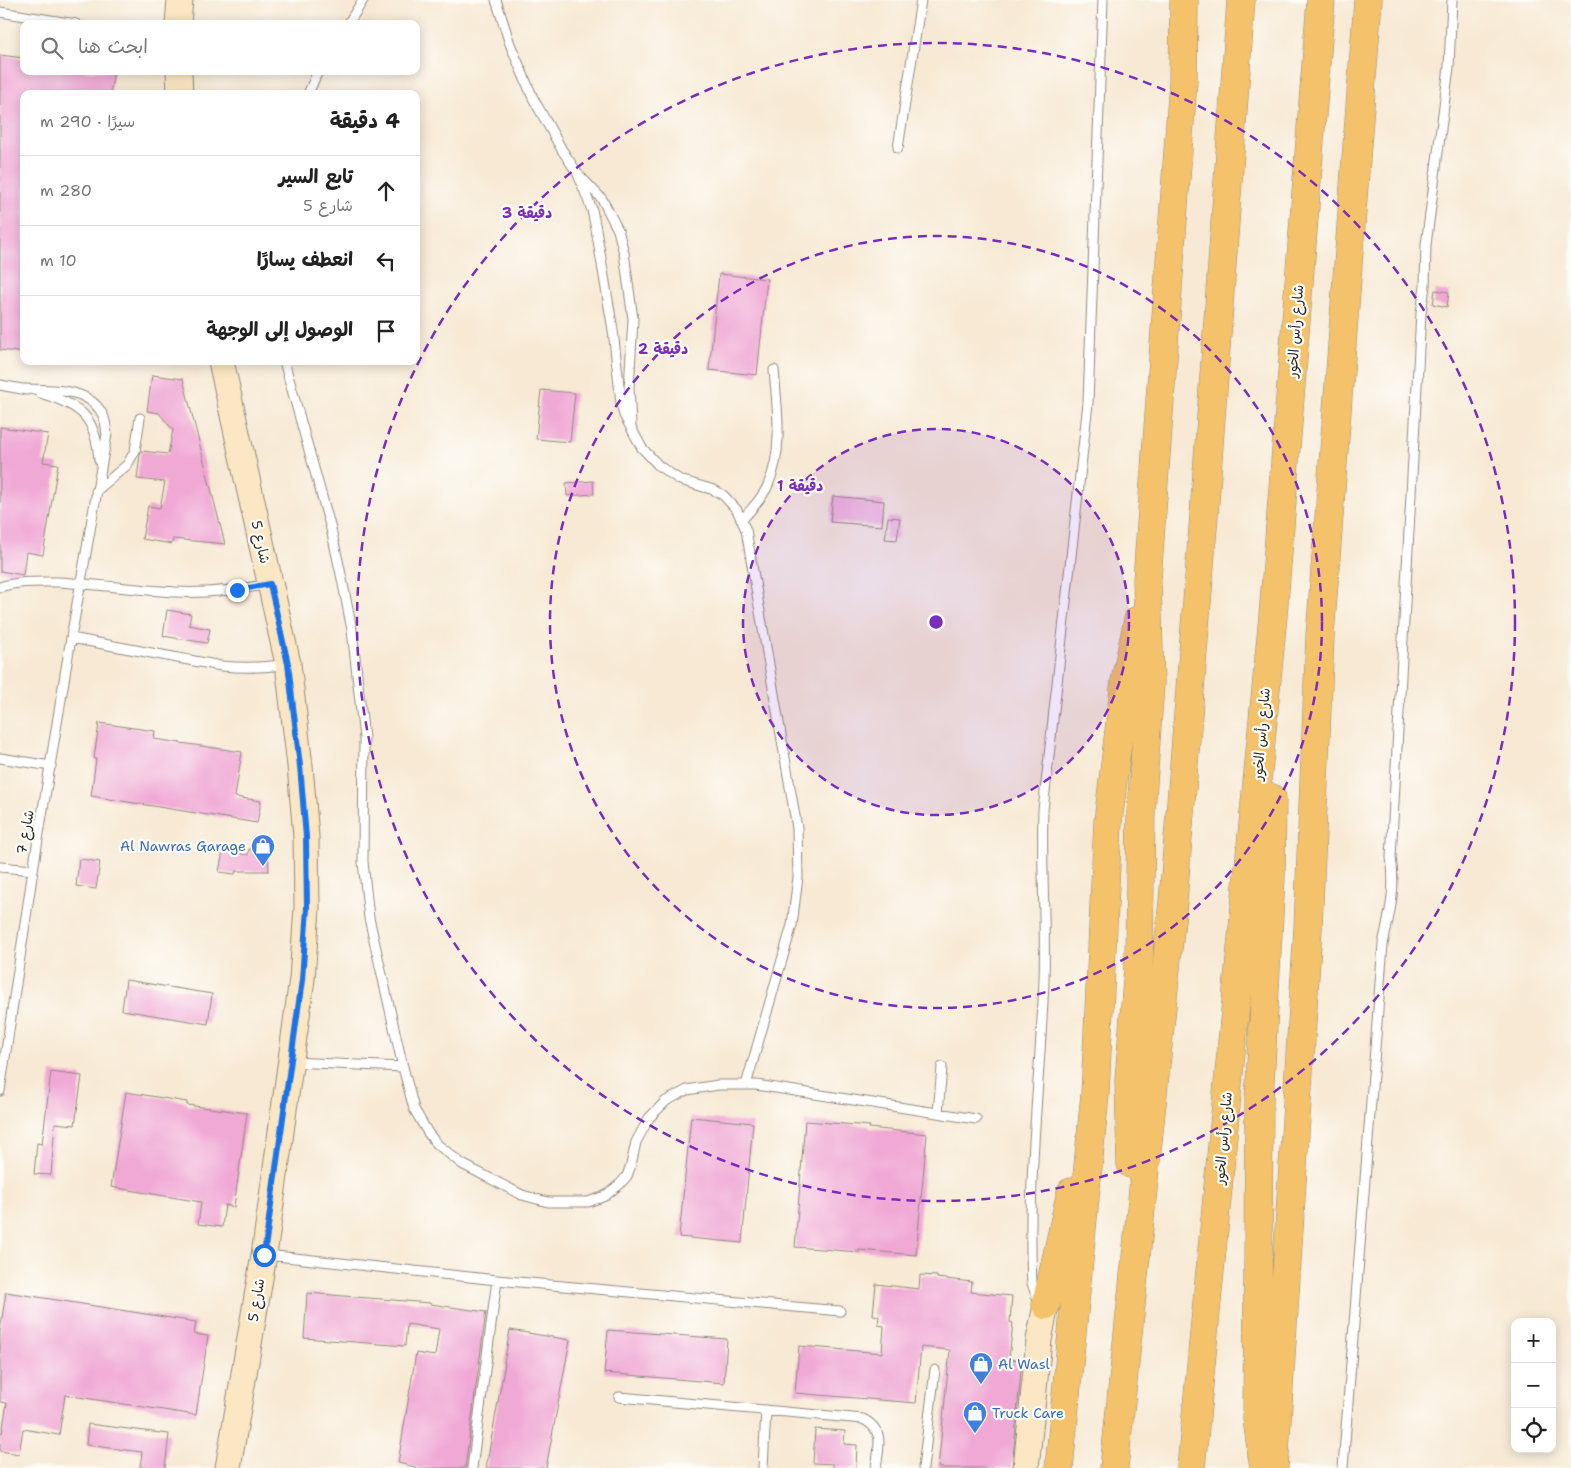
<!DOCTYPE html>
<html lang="ar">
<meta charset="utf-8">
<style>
:root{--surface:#fff;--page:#f6f6f6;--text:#222;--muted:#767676;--line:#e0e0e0}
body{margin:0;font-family:"Shantell Sans","Playpen Sans Arabic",sans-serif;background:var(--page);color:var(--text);direction:rtl}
.controls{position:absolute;right:15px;bottom:15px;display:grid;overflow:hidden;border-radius:10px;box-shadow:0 2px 12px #0003}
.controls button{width:45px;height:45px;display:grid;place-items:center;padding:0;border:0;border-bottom:1px solid var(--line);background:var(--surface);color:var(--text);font:25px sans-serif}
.stop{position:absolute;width:15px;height:15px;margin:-11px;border:4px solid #1a73e8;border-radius:50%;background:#fff}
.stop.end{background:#1a73e8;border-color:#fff;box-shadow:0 1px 5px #0008}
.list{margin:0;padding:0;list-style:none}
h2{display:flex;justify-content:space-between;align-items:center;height:65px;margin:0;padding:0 20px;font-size:21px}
h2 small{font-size:16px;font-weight:400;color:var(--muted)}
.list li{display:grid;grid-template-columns:32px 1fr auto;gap:15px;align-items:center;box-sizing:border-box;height:70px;padding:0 20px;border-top:1px solid var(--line)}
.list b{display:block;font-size:19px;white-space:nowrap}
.list p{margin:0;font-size:16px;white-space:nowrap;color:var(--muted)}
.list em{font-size:16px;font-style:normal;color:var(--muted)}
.icon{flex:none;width:28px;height:28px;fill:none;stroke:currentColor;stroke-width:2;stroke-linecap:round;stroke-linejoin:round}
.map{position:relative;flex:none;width:1571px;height:1468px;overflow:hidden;direction:ltr}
.search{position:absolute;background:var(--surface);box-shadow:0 2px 12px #0003;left:20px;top:20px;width:400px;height:55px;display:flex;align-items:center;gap:12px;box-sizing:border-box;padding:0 18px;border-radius:10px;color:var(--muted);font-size:19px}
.panel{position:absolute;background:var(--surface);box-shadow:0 2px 12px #0003;left:20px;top:90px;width:400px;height:275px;border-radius:10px;direction:rtl}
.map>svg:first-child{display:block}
</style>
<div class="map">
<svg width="1571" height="1468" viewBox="0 0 1571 1468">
<rect width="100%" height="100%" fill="#fdfcf7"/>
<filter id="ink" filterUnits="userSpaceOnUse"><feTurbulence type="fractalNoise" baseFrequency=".02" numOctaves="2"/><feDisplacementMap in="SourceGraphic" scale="10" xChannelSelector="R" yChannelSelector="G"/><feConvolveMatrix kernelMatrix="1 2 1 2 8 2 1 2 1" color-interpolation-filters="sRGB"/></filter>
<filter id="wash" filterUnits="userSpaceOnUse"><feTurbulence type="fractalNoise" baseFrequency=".0096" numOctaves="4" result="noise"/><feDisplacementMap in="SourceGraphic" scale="20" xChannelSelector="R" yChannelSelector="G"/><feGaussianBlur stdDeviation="1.12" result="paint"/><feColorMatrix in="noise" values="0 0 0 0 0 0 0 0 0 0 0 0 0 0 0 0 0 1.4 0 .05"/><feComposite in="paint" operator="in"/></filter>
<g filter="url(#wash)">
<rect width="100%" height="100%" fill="#f7e9d4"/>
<g id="blocks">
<path fill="#f0a8d5" d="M 0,55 L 24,58 L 24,71 L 114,71 L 110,94 L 24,94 L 24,353 L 0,350 Z
M 719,274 L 767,279 L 757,375 L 709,370 Z
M 1435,290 L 1449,292 L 1447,307 L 1433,304 Z
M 152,375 L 183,379 L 225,544 L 173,539 L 172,544 L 142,539 L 148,506 L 160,508 L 165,482 L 137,479 L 140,455 L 141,451 L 168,454 L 173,430 L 159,413 L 147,411 Z
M 541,390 L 575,393 L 570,442 L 536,439 Z
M 0,427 L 48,434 L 43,462 L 58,464 L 43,555 L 26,552 L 23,575 L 0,571 Z
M 593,481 L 594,494 L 567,496 L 566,483 Z
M 833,496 L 884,501 L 882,526 L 830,522 Z
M 888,517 L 900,518 L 897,540 L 885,539 Z
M 167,610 L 191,614 L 189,625 L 210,629 L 207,643 L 163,636 Z
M 99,723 L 155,731 L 154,739 L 242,752 L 235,797 L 261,801 L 257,823 L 91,796 L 96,759 L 94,759 Z
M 249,849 L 268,849 L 269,871 L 236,871 L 235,874 L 219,872 L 223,851 L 248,855 Z
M 79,859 L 100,862 L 96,889 L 76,886 Z
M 126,980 L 212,994 L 208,1024 L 122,1010 Z
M 51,1072 L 82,1076 L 75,1125 L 55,1123 L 51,1175 L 34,1174 L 37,1143 L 42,1144 Z
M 126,1092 L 187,1102 L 187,1105 L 247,1113 L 234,1207 L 225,1205 L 222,1227 L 198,1224 L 201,1202 L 111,1187 Z
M 691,1117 L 753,1123 L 742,1243 L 679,1237 Z
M 805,1121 L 870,1126 L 869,1128 L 927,1134 L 916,1255 L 859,1250 L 859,1252 L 795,1247 Z
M 920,1275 L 937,1276 L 937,1278 L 972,1282 L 971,1292 L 1012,1296 L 1010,1322 L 1013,1323 L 1009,1359 L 1022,1360 L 1012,1468 L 938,1468 L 950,1350 L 921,1347 L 916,1403 L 795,1393 L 799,1346 L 882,1353 L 884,1326 L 878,1325 L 879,1316 L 873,1315 L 876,1284 L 919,1289 Z
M 6,1292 L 196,1322 L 194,1334 L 208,1336 L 196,1415 L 65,1395 L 59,1435 L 23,1429 L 19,1454 L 0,1451 L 0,1432 L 2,1433 L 7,1403 L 0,1402 L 0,1331 Z
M 307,1293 L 430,1303 L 430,1304 L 486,1312 L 465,1468 L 419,1468 L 398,1463 L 416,1353 L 435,1356 L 439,1329 L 407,1324 L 405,1346 L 304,1338 Z
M 510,1330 L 570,1340 L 546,1468 L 486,1468 L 505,1363 L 504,1363 Z
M 608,1330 L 727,1339 L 724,1383 L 604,1373 Z
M 88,1424 L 169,1434 L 165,1468 L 140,1468 L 142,1452 L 86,1445 Z
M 815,1429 L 845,1431 L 844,1444 L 857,1445 L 856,1468 L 833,1468 L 833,1464 L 813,1463 Z"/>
</g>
</g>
<g filter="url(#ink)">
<use href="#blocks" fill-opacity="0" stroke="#918a80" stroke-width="1"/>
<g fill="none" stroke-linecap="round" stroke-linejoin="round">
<g stroke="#918a80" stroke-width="11">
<path id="lane" d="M 496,0 L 510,44 L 533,98 L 562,150 L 578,174 L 602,199 L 618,230 L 624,253 L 633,319 L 629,388 L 631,425
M 0,12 L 76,24
M 348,24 L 363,0
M 308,94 L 318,71
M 898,148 L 921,0
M 578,174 L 592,210 L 596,229 L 613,330 L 621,403 L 624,415 L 642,448 L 659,466 L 680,480 L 714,490 L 723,495 L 737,510 L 746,530 L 797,828 L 798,877 L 792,925 L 746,1085
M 284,361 L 331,529 L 342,579 L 352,630 L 364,738 L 363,862 L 369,918 L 403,1067 L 414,1109 L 428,1133 L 437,1144 L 462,1164 L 522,1195 L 548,1202 L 588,1202 L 605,1196 L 620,1184 L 627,1176 L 631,1165 L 636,1142 L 649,1118 L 666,1101 L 687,1090 L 718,1085 L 756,1085 L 976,1119
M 0,385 L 27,390
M 40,393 C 80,405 96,416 99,460
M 96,491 L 127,465 L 135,451 L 140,418
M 742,520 C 751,509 763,498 768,485 C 784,450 777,407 774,370
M 0,587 C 18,581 38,582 57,582 C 97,584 136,590 175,592 C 208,594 238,590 270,584
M 71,638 L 221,666 C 244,668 265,668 287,664
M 0,758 L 51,766
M 0,867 L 33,870
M 291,1062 L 403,1067
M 0,1091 L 33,870 L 71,638 L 107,434 C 106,429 106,423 104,418 C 92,386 50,390 23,389
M 938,1113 L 942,1067
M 267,1255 L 497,1280 L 840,1311
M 1043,1301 L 1036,1295 L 1032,1283 C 1027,1182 1040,1081 1044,980 C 1046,923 1041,867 1043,810 L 1088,403 L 1103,0
M 619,1397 L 863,1419 C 885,1430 879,1447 876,1468
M 472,1468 L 497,1280
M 763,1468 L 766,1410
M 923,1468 L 935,1370
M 1343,1468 L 1383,944 C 1390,912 1396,890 1391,857 L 1421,313 L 1425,286 L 1426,245 L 1449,67 L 1452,0"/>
</g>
<g stroke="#918a80" stroke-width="27">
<path id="secondary" d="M 178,24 L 180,0
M 179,71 L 180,94
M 221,361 L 288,664 L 300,766 L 306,837 L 307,908 L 302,979 L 264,1255 L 228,1468
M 1026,1468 L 1039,1340 L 1046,1305"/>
</g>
<g stroke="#918a80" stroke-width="29">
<path id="highway" d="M 1131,1164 L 1129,1080 L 1139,954 L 1141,812 L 1150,684 L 1147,580 L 1183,81 L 1184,0
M 1046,1305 L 1071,1192
M 1263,1462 L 1257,1419 L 1259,1101 L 1271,878 L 1272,798
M 1059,1468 L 1095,1094 L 1108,822 L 1125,681 L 1138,620
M 1114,1468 L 1173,901 L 1204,515 L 1241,0
M 1191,1468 L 1273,616 L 1321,0
M 1274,1468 L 1308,928 L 1320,636 L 1368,0"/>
</g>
<use href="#lane" stroke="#fff" stroke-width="9"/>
<use href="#secondary" stroke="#fbe7c3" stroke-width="25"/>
<use href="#highway" stroke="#f4c26a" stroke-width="28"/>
</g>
</g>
<g fill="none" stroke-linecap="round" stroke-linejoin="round" filter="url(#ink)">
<path stroke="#1a73e8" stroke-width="6" d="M 237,590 L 270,584 L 288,664 L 300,766 L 306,837 L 307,908 L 302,980 L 264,1255"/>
</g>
<circle cx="936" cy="622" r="193" fill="#7b2cbf" fill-opacity=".12"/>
<g fill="none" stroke="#7b2cbf" stroke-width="2.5" stroke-dasharray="9 6">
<circle cx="936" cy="622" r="193"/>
<circle cx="936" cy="622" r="386"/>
<circle cx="936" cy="622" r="579"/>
</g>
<defs>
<g id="shop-pin" transform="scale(1.25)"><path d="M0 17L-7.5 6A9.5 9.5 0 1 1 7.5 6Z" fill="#3f7fe0" stroke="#fdfcf7"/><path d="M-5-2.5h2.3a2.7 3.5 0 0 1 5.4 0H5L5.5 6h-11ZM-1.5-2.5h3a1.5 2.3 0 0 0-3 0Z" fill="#fff"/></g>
</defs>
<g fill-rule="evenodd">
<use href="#shop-pin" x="263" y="846"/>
<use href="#shop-pin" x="981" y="1364"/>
<use href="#shop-pin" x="975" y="1413"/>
</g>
<g text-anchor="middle" stroke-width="4.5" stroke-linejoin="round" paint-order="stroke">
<g font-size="14" fill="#2b2b2b" stroke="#fdfcf7">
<text transform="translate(1295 331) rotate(-86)" y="5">شارع رأس الخور</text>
<text transform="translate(261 542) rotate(78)" y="5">شارع 5</text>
<text transform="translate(1261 734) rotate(-85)" y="5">شارع رأس الخور</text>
<text transform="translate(25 832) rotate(-80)" y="5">شارع 7</text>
<text transform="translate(1223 1138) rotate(-85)" y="5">شارع رأس الخور</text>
<text transform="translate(256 1300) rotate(-81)" y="5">شارع 5</text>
</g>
<g font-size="14" fill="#366cbe" stroke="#fdfcf7" text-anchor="start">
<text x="246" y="851" text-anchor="end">Al Nawras Garage</text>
<text x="998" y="1369">Al Wasl</text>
<text x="992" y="1418">Truck Care</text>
</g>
</g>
<circle cx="936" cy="622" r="8" fill="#7b2cbf" stroke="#fdfcf7" stroke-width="2.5"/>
<g font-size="15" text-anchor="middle" font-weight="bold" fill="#7b2cbf" stroke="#fdfcf7" stroke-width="4.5" stroke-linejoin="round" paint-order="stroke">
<text x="527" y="218">3 دقيقة</text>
<text x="663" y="354">2 دقيقة</text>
<text x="800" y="491">1 دقيقة</text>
</g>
</svg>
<div class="controls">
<button>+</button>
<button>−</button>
<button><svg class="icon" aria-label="locate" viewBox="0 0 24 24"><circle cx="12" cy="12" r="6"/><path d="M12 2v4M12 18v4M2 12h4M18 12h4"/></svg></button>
</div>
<div class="stop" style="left:264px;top:1255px"></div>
<div class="stop end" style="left:237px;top:590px"></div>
<div class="search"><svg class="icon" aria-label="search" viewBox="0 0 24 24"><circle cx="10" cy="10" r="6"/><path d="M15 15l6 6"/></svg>ابحث هنا</div>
<section class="panel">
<h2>4 دقيقة<small>سيرًا · 290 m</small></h2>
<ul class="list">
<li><svg class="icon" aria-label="ahead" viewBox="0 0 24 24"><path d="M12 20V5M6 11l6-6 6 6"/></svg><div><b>تابع السير</b><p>شارع 5</p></div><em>280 m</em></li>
<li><svg class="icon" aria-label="left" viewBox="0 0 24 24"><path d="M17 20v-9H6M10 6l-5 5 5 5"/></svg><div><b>انعطف يسارًا</b></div><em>10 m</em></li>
<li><svg class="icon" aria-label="arrive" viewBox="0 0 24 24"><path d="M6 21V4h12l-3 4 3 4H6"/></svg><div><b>الوصول إلى الوجهة</b></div></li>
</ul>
</section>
</div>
